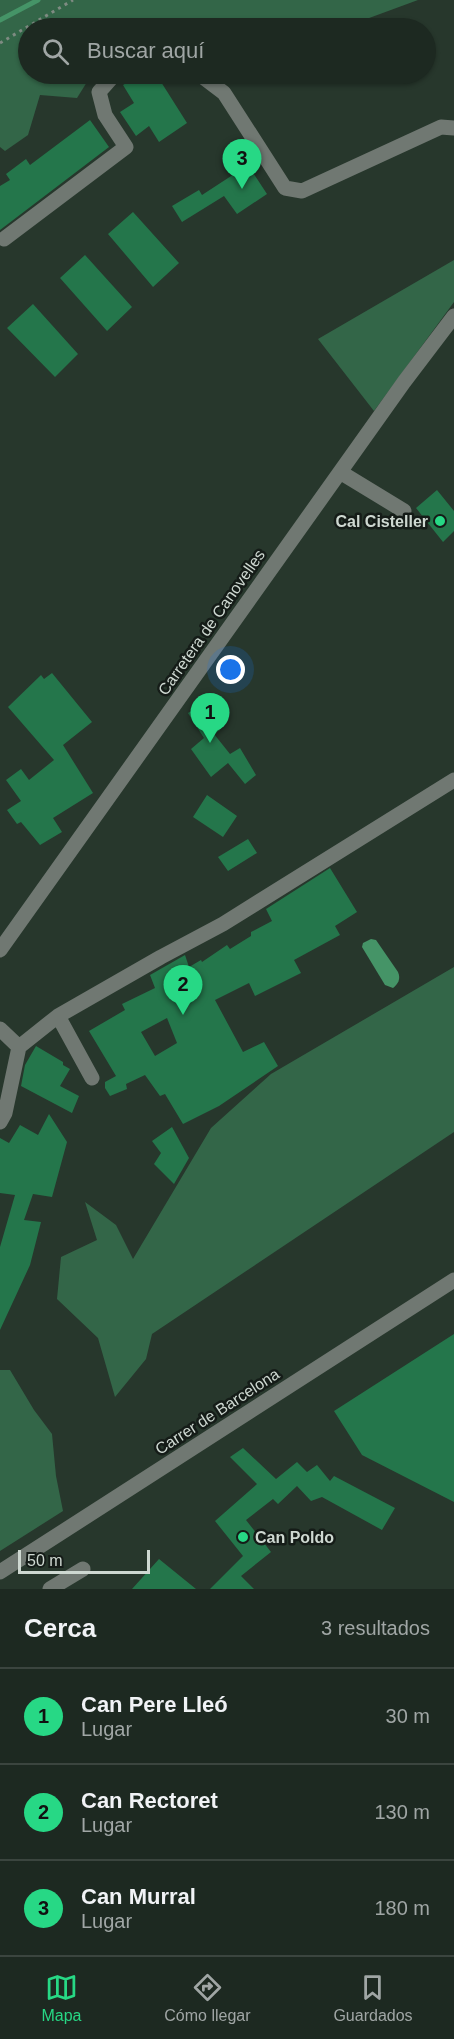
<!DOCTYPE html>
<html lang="es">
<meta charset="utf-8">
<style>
:root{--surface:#1d2921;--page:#25312a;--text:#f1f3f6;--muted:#a0a6a5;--line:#3b453f;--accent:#27d885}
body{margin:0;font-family:Arial,sans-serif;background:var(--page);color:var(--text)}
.scale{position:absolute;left:18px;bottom:15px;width:132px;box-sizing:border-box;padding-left:6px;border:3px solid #ced8d1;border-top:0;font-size:16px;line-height:21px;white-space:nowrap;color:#ced8d1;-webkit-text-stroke:4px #151c18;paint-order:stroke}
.you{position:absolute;left:231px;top:670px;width:21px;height:21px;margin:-15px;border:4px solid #fff;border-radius:50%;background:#1a73e8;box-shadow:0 0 0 9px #1a73e833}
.badge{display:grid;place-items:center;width:39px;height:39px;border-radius:50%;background:var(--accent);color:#111;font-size:20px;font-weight:700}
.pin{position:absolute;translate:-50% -50px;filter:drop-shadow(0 2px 3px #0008)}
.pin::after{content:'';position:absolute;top:32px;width:21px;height:18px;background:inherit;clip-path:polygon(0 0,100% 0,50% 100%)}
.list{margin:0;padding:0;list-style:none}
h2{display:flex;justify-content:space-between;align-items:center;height:78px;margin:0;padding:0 24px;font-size:26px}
h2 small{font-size:20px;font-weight:400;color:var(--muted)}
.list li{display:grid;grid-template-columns:39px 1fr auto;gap:18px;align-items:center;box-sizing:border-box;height:96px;padding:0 24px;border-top:2px solid var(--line)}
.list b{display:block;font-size:22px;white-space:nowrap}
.list p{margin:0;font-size:20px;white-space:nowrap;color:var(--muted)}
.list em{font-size:20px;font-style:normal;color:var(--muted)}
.icon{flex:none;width:33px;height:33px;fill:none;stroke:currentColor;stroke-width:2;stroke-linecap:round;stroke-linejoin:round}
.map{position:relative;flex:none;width:454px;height:1589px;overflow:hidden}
.search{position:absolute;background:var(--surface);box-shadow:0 2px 4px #0004;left:18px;right:18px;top:18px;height:66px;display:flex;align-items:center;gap:15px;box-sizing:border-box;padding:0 21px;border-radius:33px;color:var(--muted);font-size:22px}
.sheet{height:366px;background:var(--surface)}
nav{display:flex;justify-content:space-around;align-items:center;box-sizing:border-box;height:84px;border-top:2px solid var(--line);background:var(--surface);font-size:16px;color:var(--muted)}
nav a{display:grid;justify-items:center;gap:3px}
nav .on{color:var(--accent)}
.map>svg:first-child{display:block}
</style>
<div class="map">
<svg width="454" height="1589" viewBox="0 0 454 1589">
<rect width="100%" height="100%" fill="#27372c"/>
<path fill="#336648" d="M 0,0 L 418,0 L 342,28 L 28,28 L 28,74 L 92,74 L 77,98 L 40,95 L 28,135 L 5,151 L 0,147 Z
M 454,260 L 454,302 L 374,411 L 318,339 Z
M 454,967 L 454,1132 L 152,1334 L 146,1359 L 115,1397 L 98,1338 L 57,1299 L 61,1257 L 97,1240 L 85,1202 L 116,1225 L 133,1259 L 211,1128 L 271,1074 Z
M 0,1370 L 10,1370 L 34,1410 L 52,1434 L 56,1476 L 63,1511 L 0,1551 Z"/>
<path fill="#459467" d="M 371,939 L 376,940 L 398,972 C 401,979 398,984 393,988 L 385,985 L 362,947 L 363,943 Z"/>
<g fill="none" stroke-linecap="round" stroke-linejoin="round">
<path stroke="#459467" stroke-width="5" d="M 0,20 L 38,0"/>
</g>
<path fill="#24764b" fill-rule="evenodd" d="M 141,74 L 156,74 L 187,123 L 159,142 L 149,126 L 136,136 L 120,112 L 134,103 L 123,85 Z
M 90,120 L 109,147 L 0,230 L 0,186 L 10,180 L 6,174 L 26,159 L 30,165 Z
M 248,165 L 267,194 L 237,214 L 224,196 L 182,222 L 172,206 L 199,190 L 202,195 Z
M 133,212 L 179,263 L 153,287 L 108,234 Z
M 85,255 L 132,307 L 107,331 L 60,278 Z
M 33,304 L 78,354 L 55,377 L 7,328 Z
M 437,490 L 454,511 L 454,531 L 443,542 L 416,508 Z
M 52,673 L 92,722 L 63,745 L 93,793 L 53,818 L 62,832 L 40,845 L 21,822 L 17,824 L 7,810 L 21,801 L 6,780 L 21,769 L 29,780 L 54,760 L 8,707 L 41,675 L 44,679 Z
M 202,704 L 220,730 L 214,734 L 230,754 L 240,748 L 256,775 L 245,784 L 228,763 L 211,777 L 191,749 L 204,738 L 188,713 Z
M 207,795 L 237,816 L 223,837 L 193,817 Z
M 248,839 L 257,853 L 228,871 L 218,857 Z
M 330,868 L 357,912 L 335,926 L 340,935 L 294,960 L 301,973 L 255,996 L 249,983 L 215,1000 L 243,1052 L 264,1042 L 278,1066 L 219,1106 L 183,1124 L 165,1094 L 160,1096 L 145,1075 L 126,1084 L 127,1089 L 110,1096 L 105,1088 L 105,1082 L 116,1076 L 89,1031 L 125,1010 L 122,1004 L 155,988 L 150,975 L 185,955 L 189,967 L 201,960 L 202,962 L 227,945 L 230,949 L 251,936 L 251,932 L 272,921 L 266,909 ZM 167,1018 L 177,1043 L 155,1056 L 141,1032 Z
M 36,1046 L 63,1062 L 63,1065 L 70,1069 L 60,1086 L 79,1096 L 72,1113 L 21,1086 L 25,1065 Z
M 49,1114 L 67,1142 L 52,1197 L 33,1194 L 24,1220 L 41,1222 L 30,1265 L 0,1330 L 0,1247 L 15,1195 L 0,1193 L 0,1138 L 9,1143 L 20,1125 L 38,1135 Z
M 172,1127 L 189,1158 L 174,1184 L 154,1164 L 161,1153 L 152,1141 Z
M 454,1334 L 454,1502 L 362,1455 L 334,1411 Z
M 243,1448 L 276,1479 L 297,1462 L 307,1472 L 317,1465 L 330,1481 L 334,1476 L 395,1508 L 382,1530 L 322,1497 L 311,1501 L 297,1486 L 278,1504 L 273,1499 L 246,1520 L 271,1552 L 241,1576 L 254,1589 L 210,1589 L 243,1556 L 215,1521 L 257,1484 L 230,1457 Z
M 159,1559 L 196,1589 L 132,1589 Z"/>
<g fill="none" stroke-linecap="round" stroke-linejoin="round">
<path stroke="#7e8b82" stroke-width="3" stroke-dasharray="3 4.5" stroke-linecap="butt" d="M 0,43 L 73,0"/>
<path stroke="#707872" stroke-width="15" d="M 199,74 L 224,93 L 285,188 L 302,191 L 441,127 L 454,128
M 4,239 L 126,147 L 105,115 L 99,92 L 115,74
M 340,472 L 404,511
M 0,950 L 404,382 L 454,316
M 58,1016 L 92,1078
M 0,1029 L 19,1047 L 58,1016 L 161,957 L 223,924 L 454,780
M 0,1122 L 5,1113 L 19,1047
M 0,1572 L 454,1280
M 50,1589 L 83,1569"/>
</g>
<g fill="#27d885" stroke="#151c18" stroke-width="2">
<circle cx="440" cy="521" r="6"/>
<circle cx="243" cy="1537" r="6"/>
</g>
<g text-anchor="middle" stroke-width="5" stroke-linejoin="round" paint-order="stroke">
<g font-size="16" font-weight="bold" fill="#ced8d1" stroke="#151c18" text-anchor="end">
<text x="428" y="527">Cal Cisteller</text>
<text x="255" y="1543" text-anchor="start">Can Poldo</text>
</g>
<g font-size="16" fill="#ced8d1" stroke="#151c18">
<text transform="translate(211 622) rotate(-55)" y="6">Carretera de Canovelles</text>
<text transform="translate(217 1411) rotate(-33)" y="6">Carrer de Barcelona</text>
</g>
</g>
</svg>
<div class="scale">50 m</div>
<div class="you"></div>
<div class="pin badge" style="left:210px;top:743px">1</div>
<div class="pin badge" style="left:183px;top:1015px">2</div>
<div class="pin badge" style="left:242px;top:189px">3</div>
<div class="search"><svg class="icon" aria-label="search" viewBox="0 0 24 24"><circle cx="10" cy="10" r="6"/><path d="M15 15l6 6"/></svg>Buscar aquí</div>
</div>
<section class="sheet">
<h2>Cerca<small>3 resultados</small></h2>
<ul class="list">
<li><span class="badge">1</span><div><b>Can Pere Lleó</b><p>Lugar</p></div><em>30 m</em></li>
<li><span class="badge">2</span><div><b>Can Rectoret</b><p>Lugar</p></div><em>130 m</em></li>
<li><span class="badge">3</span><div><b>Can Murral</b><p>Lugar</p></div><em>180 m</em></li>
</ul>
</section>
<nav>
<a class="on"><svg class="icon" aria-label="map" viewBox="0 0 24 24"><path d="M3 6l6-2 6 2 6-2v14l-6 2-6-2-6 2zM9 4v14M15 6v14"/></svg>Mapa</a>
<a><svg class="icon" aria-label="directions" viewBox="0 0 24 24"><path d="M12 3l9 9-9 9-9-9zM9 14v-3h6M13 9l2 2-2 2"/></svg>Cómo llegar</a>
<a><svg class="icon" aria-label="saved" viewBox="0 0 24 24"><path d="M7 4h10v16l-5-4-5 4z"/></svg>Guardados</a>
</nav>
